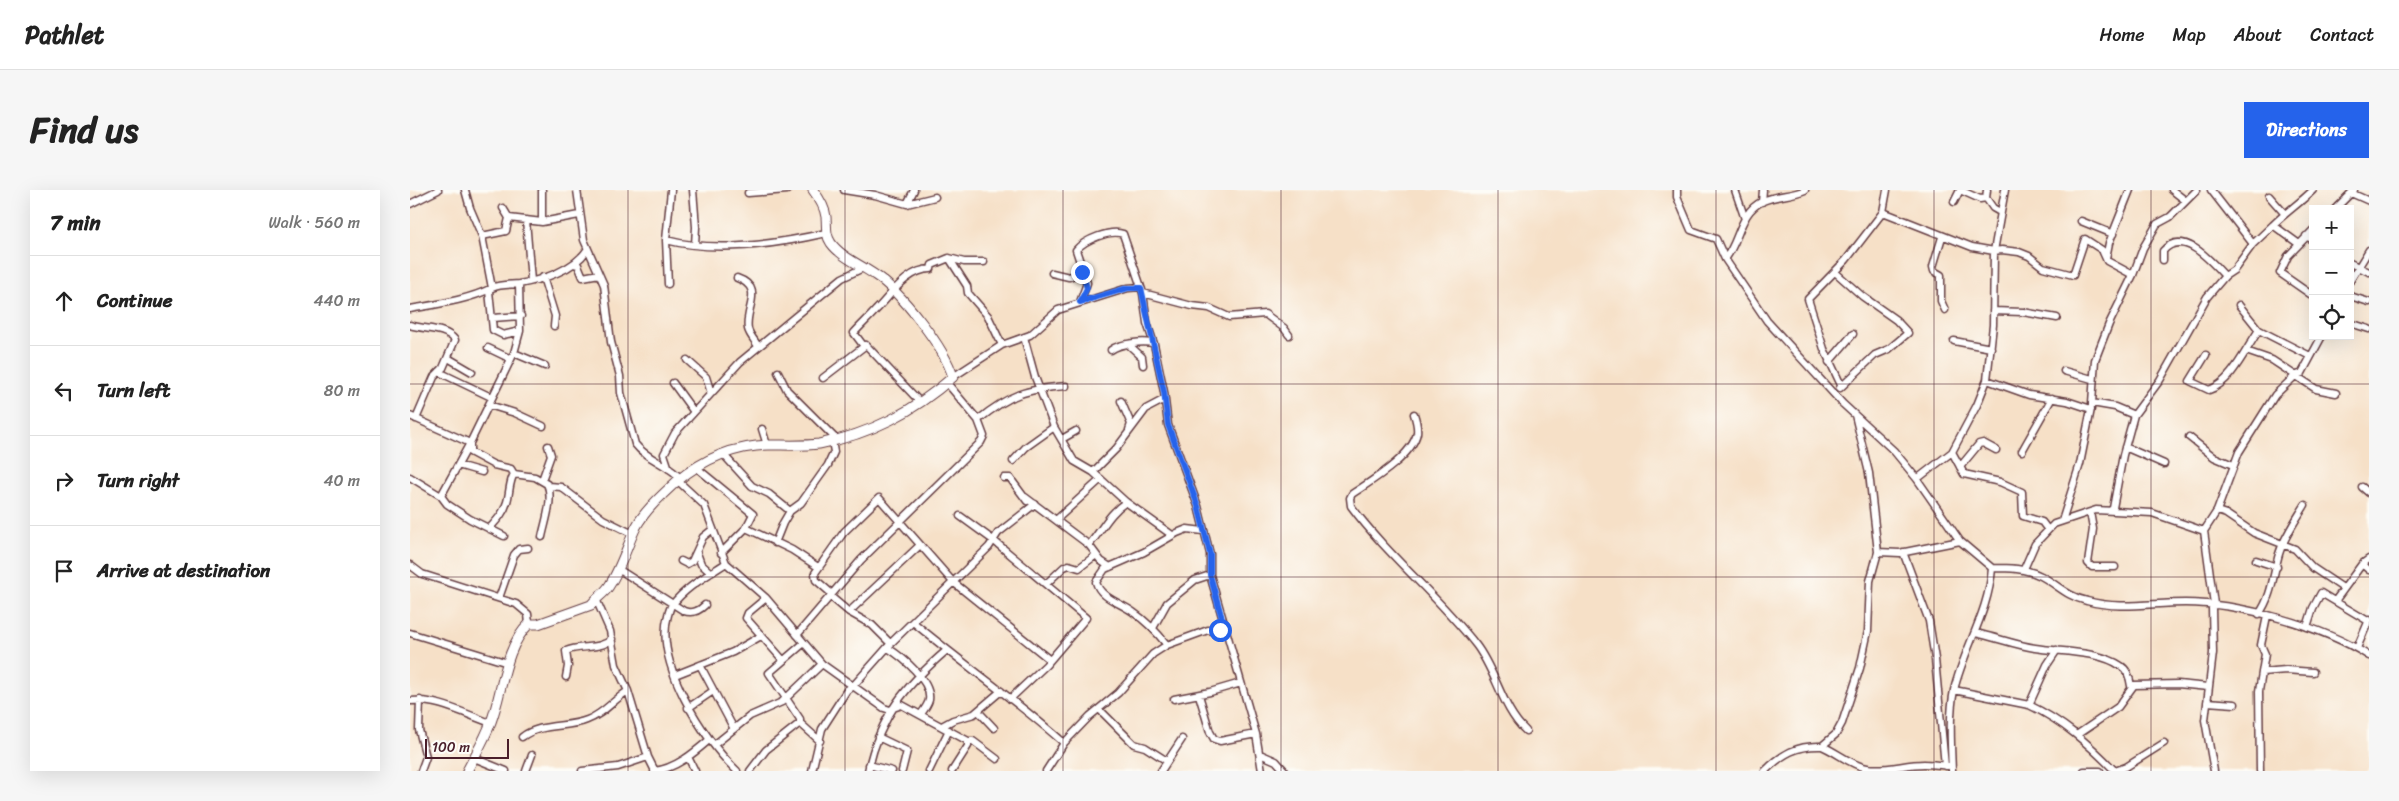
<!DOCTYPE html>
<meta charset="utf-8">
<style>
:root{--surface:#fff;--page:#f6f6f6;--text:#222;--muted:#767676;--line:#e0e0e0;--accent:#2563eb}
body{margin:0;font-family:Sriracha,sans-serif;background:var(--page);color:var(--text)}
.controls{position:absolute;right:15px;top:15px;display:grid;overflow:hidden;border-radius:0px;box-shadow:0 5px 20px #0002}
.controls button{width:45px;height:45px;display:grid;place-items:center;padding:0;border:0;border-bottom:1px solid var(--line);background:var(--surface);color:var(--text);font:25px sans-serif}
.scale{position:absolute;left:15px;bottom:12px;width:84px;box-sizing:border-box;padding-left:5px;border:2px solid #4a1f2b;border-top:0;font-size:14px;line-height:18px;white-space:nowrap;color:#4a1f2b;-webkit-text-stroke:4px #fdfcf7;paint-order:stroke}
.stop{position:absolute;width:15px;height:15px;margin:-11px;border:4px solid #2563eb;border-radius:50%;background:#fff}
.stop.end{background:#2563eb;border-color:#fff;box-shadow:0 1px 5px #0008}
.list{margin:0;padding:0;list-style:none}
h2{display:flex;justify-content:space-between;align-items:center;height:65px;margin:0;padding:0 20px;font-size:21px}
h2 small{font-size:16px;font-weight:400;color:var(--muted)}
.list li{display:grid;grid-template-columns:32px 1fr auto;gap:15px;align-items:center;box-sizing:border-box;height:90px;padding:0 20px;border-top:1px solid var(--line)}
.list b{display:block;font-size:19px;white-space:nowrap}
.list em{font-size:16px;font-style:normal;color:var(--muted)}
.icon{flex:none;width:28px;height:28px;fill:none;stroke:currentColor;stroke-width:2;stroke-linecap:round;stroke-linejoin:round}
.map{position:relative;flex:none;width:1959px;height:581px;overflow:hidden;border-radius:0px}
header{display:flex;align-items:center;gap:30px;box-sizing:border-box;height:70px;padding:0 25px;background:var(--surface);border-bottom:1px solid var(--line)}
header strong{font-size:24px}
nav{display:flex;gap:28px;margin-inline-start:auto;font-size:18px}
.intro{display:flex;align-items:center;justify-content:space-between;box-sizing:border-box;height:120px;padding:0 30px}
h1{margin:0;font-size:35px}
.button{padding:12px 22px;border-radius:0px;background:var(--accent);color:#fff;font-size:18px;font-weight:700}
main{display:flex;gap:30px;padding:0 30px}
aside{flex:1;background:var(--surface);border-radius:0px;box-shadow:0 5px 20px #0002}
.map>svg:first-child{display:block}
</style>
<header>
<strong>Pathlet</strong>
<nav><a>Home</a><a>Map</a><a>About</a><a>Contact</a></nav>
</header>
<div class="intro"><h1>Find us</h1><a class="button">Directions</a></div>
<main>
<aside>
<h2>7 min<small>Walk · 560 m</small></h2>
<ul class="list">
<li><svg class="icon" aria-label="ahead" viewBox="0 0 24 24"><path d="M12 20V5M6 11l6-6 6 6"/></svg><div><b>Continue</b></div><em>440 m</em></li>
<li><svg class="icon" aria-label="left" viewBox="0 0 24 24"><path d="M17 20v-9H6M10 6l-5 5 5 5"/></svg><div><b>Turn left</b></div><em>80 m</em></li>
<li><svg class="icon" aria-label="right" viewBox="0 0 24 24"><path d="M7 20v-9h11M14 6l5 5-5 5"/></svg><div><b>Turn right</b></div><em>40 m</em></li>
<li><svg class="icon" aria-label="arrive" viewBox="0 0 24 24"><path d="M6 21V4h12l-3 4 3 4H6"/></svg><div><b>Arrive at destination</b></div></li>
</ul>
</aside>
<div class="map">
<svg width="1959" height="581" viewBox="0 0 1959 581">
<rect width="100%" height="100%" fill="#fdfcf7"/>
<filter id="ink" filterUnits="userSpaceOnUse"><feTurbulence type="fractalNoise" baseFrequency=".02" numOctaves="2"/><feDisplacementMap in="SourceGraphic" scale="10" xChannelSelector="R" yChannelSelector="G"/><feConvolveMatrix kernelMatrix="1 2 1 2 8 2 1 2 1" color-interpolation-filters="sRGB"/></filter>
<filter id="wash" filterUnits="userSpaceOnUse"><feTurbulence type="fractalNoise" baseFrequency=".0096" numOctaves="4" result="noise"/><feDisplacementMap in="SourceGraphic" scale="20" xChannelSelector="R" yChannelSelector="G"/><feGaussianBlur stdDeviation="1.12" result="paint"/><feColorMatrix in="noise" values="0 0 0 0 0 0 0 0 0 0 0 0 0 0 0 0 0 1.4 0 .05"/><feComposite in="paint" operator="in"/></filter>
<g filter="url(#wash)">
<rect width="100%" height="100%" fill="#f6e0c7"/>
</g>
<g filter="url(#ink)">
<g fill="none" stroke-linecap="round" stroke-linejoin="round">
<g stroke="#643c42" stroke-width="9">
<path id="street" d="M 55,0 L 60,18 L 72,46 L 82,98
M 132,0 L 132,32
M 167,0 L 174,50 L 194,95 L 201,152 L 210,186 L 211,203 L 225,254 C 237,270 259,274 271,289
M 283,0 L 286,37 L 285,55
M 434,0 L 465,5 L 497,14 L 525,7
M 1267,0 L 1267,7 L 1281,40 L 1306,49 L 1315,69
M 1325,0 L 1335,29
M 1395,0 C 1382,6 1366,5 1353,11 C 1329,22 1330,51 1315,69 L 1357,131 L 1433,214 L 1484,261 L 1507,289 L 1550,351 L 1582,378 C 1579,422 1554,458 1544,500 C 1539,525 1541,555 1542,581
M 1550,0 L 1570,9 L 1576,8
M 1577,0 L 1576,8 L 1583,18 L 1590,22
M 1762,0 L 1776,11
M 338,3 L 377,0
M 1941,3 L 1959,11
M 1859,6 L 1874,23
M 1352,12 L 1353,0
M 1544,12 L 1550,0
M 0,14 L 28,0
M 497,14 L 504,0
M 93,18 L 99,28 L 132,32 L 169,25
M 1925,19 L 1944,0
M 1473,22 L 1562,57 L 1584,61 L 1592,60 L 1609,62 L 1619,66 L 1633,77 L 1663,85 L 1675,49 L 1692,60 L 1697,71 L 1723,85
M 116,30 L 121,91
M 1671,31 L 1703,44
M 1863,35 C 1876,22 1890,13 1903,0
M 1903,40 L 1878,66 L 1870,83 L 1903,106
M 72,46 L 96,41 L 99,28
M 1896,46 L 1903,50
M 1532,47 L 1523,77 L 1524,81 L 1531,85 L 1531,111 L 1535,120
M 256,50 C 305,63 368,54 416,43
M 1843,54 L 1863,35 L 1889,54
M 539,68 L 557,96 L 558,103 L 578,126 L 592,155
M 1696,68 L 1699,53 L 1720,0
M 1753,70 L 1753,61 C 1773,38 1800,70 1815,86
M 1940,73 L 1959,82
M 164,74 L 168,75 L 173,87 L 189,84
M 1425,82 L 1452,106 L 1486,130 L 1498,143 L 1479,159 L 1465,165 L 1430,198
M 642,83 L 659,87 L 672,82
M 133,87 L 145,126 L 144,136
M 327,88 C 356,98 334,119 338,139 C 339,144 345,151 348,156
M 1940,91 L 1959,60
M 258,94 L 256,50 L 261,0
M 79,101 L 83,140 L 93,145 L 110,141
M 733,103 L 782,116 L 799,118 L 819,127 L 855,124 L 874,138 L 879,145
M 1940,106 L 1959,112
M 670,112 L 677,93 L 666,60 C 674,50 701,39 713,44 L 733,103 L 737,133 L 744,154 L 754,202 L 758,235 L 788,316 L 800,364 L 800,385 L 846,544 L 852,581
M 1829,115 L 1849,140 L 1900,166
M 0,119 C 28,114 58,110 82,98 C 90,94 101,95 109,94 C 132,90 164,80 177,60
M 1583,121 L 1613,122 L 1647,128
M 83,128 L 111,126
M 1940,133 L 1959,139
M 0,135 C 14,140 35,137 45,150 L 33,178 L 24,187 L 6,229
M 614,147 L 625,187 L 644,237 L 664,271 L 683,282 L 716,312 L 762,345
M 1544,151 L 1581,158
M 453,155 L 444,143 C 451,135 459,128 466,120 C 481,105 497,79 521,79 L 522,75 L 539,68 L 554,72 L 574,72
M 719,155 L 732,167 L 733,175
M 78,158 L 101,169
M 701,160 C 708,154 735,150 744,154
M 1836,161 L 1862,170 L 1906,199 L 1926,203
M 104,163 L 135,176
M 1796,165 L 1780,191 L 1799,200 C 1822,192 1835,160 1849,140
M 38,168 L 62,182
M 277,170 L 296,187 L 301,203
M 1419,172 L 1443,144
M 1654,181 L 1682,189
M 29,182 L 81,207
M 368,182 L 377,200 L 427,250
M 543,187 L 592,155 L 620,145 L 648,120 L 718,98 L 731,97
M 413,188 L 456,155 L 510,212
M 1577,190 L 1619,205 L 1657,211 L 1681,219 L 1670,274 L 1652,331
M 263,193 L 284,222
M 1431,195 L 1414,159 L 1398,109 L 1436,70 L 1473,22 L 1477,0
M 711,211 L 721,234 L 719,240
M 1682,213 L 1685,170 L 1699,134 L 1723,85 L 1733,58 L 1747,34 L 1760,27 L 1787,0
M 79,215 L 105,223 L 133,236
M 1682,215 L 1682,213 L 1705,217 L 1724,225
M 1004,224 C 1006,230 1008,236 1007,243 C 1002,267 961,291 942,304 L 940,308 L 941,316 C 978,366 1028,406 1066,455 C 1086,481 1092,519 1116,541
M 0,226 L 60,253 L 60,262 L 84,275 L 101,279 L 104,284 L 125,287 L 137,294 C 144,308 135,332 132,347
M 568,230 C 600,204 616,199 656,196
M 352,239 L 357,255
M 1779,247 L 1804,267 L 1823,275
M 652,249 L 666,241
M 1715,257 L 1754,274
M 1612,261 L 1642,208
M 1542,262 L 1554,284 L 1590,292 L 1612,302 L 1613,326 L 1632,332 L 1638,340
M 313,264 L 342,296 L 359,304 L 380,321
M 603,271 L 616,257 L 644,237
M 48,275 L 72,282
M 1550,277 L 1569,254 L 1573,253 L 1586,260
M 287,278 L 343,324 L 336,338 L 311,363
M 259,279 L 254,264 L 265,243 L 330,172 L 432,88 L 453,78
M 683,282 L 706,259 L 736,219 L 755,209
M 0,287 L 31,306 L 37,314 L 60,329 L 94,346
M 594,288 L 600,288 L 617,311
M 1507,289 L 1542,262 L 1567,215 L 1577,190 L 1583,135 L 1584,61 L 1595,0
M 132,290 L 141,265 L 138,256
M 268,291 L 294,315 L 316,373 L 356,408 L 412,474 L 474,518 L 480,520
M 139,296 L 151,297 L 193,329 L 223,344
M 1952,297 L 1959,303
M 31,306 L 60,253 L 104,163 L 110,141 L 109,94
M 615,307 L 679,355 L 691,371 L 700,377
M 1701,320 L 1703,318 L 1713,265 L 1724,225 L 1750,190 L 1797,107 L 1815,86 L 1824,80 L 1843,54 L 1801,0
M 1807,321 L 1816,324 L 1844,343 L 1885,359 L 1903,378 L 1933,398
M 1680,322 L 1683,339 L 1678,373 L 1682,377 L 1705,377
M 550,326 L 583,350 L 676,428 L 636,475 L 600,509
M 646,330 L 691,289
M 336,338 L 382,360 L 408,377
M 79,339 C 87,330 94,323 97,312 C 100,302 99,292 104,284
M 365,353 L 373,333 L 380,321 L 391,313 L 418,275 L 424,262 L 422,251
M 679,355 C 692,340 699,323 716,312
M 1468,362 L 1490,363 L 1550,351
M 1493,362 L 1519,431 L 1525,469 L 1535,576
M 287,363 L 291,374 L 301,383
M 1846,370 L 1867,377
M 271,371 L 277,374 L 282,371 L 293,347 L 303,339
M 316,373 C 297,386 277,396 262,415 C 260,417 259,422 258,425 C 244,472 293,549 327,581
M 1952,374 L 1959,380
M 0,375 L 12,384 L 106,414 L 118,424 L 119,434
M 1582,378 C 1599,378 1615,378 1631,386 C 1648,395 1656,406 1677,411 C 1710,420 1741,413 1775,413 C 1829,413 1913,436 1959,466
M 208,379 L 274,421 C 283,424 289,421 295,415
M 1614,379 L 1625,354 L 1644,334 L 1686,320 L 1742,323 L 1794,341
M 636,394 L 654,377 L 659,375 L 669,378 L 686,365
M 422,404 L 406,390 L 405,383 L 434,342 L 469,308 L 543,392 L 640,470
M 420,406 L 439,422 L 462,435 L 481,454
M 89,408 L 104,365 L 109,359 L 118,358
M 356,408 L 338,423 L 336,428 L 373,470
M 186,409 L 200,441 L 206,475 L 218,501 L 238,567 L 245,581
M 1925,411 L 1952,374 L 1959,369
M 439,422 L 509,356
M 1849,424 C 1862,406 1863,385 1869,364 C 1874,347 1886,330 1895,315
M 503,432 C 553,474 606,510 654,553
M 1897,437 L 1903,418 L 1911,403 L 1958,431
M 743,438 L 757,413 L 785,390 L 800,385
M 0,443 L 98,473
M 1565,443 C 1585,447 1605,455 1625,458 C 1650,462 1690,461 1711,476 C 1718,480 1720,489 1721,496
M 387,445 L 451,370 L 571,252 L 574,246 L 568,230 L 537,193
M 394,453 L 359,483 L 390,529 L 390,533 L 410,551
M 757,455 C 747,442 736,431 723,422 C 711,413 690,408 686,392 L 695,379 L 734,362 L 767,343 L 777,339 L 793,341
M 478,458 C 492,467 522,491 519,510 C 518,514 514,520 511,524
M 1947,458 L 1959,430
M 290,475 L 324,539
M 1852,482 L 1876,480 L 1903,482
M 265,485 L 323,462 L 351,446
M 156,487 L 158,476 L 156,461 C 171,454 189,461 202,449
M 1544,500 L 1619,515 C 1653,531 1679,554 1705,581 L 1716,577 L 1754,553
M 789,505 L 800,542 L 804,549 L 810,551 L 846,544
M 764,509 L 800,502 L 831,493
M 10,510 L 9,540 L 16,567 L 11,581
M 0,511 C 26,508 57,525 81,533
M 1797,512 L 1825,514
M 1619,515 L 1637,475 L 1647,460
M 278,518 L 303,501
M 483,518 L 492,515 L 558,551 L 563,551 L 587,569
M 689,519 L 724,554 L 735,557 L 757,571
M 568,521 L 584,538
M 532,536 L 543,530 L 564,524 L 591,501
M 1668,544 L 1708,517 L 1724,495 L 1768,494 L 1798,497
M 112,547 C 130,533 157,538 177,530 C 194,524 203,510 218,501
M 468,547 L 497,561 L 492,581
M 304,555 L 340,526 L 372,512 L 412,474
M 1412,556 C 1427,562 1440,575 1457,578 C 1476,581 1495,574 1514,574 C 1522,574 1530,575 1538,576
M 850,564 L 866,571 L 875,581
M 278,567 L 285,581
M 64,568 L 96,581
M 459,575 L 482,581
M 116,581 L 122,565
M 172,581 L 208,577 L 238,567
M 244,581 C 265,579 284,563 299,550
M 340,581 L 356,560 L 390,533
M 402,581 L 412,539 L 437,500 L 444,495 L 483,451 L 579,357 L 588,343 L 625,314
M 458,581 C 470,526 495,496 537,460
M 519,581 L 539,540
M 542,581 L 558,556 L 558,551
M 636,581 L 654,553 L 680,526 L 708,503 L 743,464 L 757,455 L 798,440 L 816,443
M 751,581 L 772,549
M 1355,581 C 1372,564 1387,555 1412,556 L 1426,544 L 1432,533 L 1450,478 L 1458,441 L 1460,391 L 1468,362 L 1459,283 L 1445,225
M 1674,581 L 1690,581
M 1804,581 L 1795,530 L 1803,463 L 1802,418 L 1804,414 L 1794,341 L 1807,321 L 1829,262 L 1865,205 L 1885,186 L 1892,183 L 1912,146
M 1850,581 L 1849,501 L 1855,464 L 1851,455 L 1857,426"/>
</g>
<g stroke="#643c42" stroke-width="11">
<path id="secondary" d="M 57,581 C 65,565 75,549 81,532 C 93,501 94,458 119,434 L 128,434 L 181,415 C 187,407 194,404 199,396 C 211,378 217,356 226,337 C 235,320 252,305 266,292 C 293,269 325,256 359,255 C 375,255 393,256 409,254 C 461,244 503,222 543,187 C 535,158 490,101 465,85 C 451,75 431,67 421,53 C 415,44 417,37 416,27 C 415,17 409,8 403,0"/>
</g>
<use href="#street" stroke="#fff" stroke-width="6"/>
<use href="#secondary" stroke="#fff" stroke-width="9"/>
</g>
</g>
<g fill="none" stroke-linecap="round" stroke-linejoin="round" filter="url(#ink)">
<path stroke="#2563eb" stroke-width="6" d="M 672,82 L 677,98 L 670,112 L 718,98 L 731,98 L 754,202 L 758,235 L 788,316 L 800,364 L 800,385 L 816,443 L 810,440"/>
</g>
<path fill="none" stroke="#4a1f2b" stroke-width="1" stroke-opacity="0.55" d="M 218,0 L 218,581M 435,0 L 435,581M 653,0 L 653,581M 871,0 L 871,581M 1088,0 L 1088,581M 1306,0 L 1306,581M 1524,0 L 1524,581M 1741,0 L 1741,581M 0,194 L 1959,194M 0,387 L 1959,387"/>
</svg>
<div class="controls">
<button>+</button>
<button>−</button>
<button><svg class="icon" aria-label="locate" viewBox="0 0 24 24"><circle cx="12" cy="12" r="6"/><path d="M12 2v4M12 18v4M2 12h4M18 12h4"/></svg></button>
</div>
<div class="scale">100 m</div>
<div class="stop" style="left:810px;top:440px"></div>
<div class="stop end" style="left:672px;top:82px"></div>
</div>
</main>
